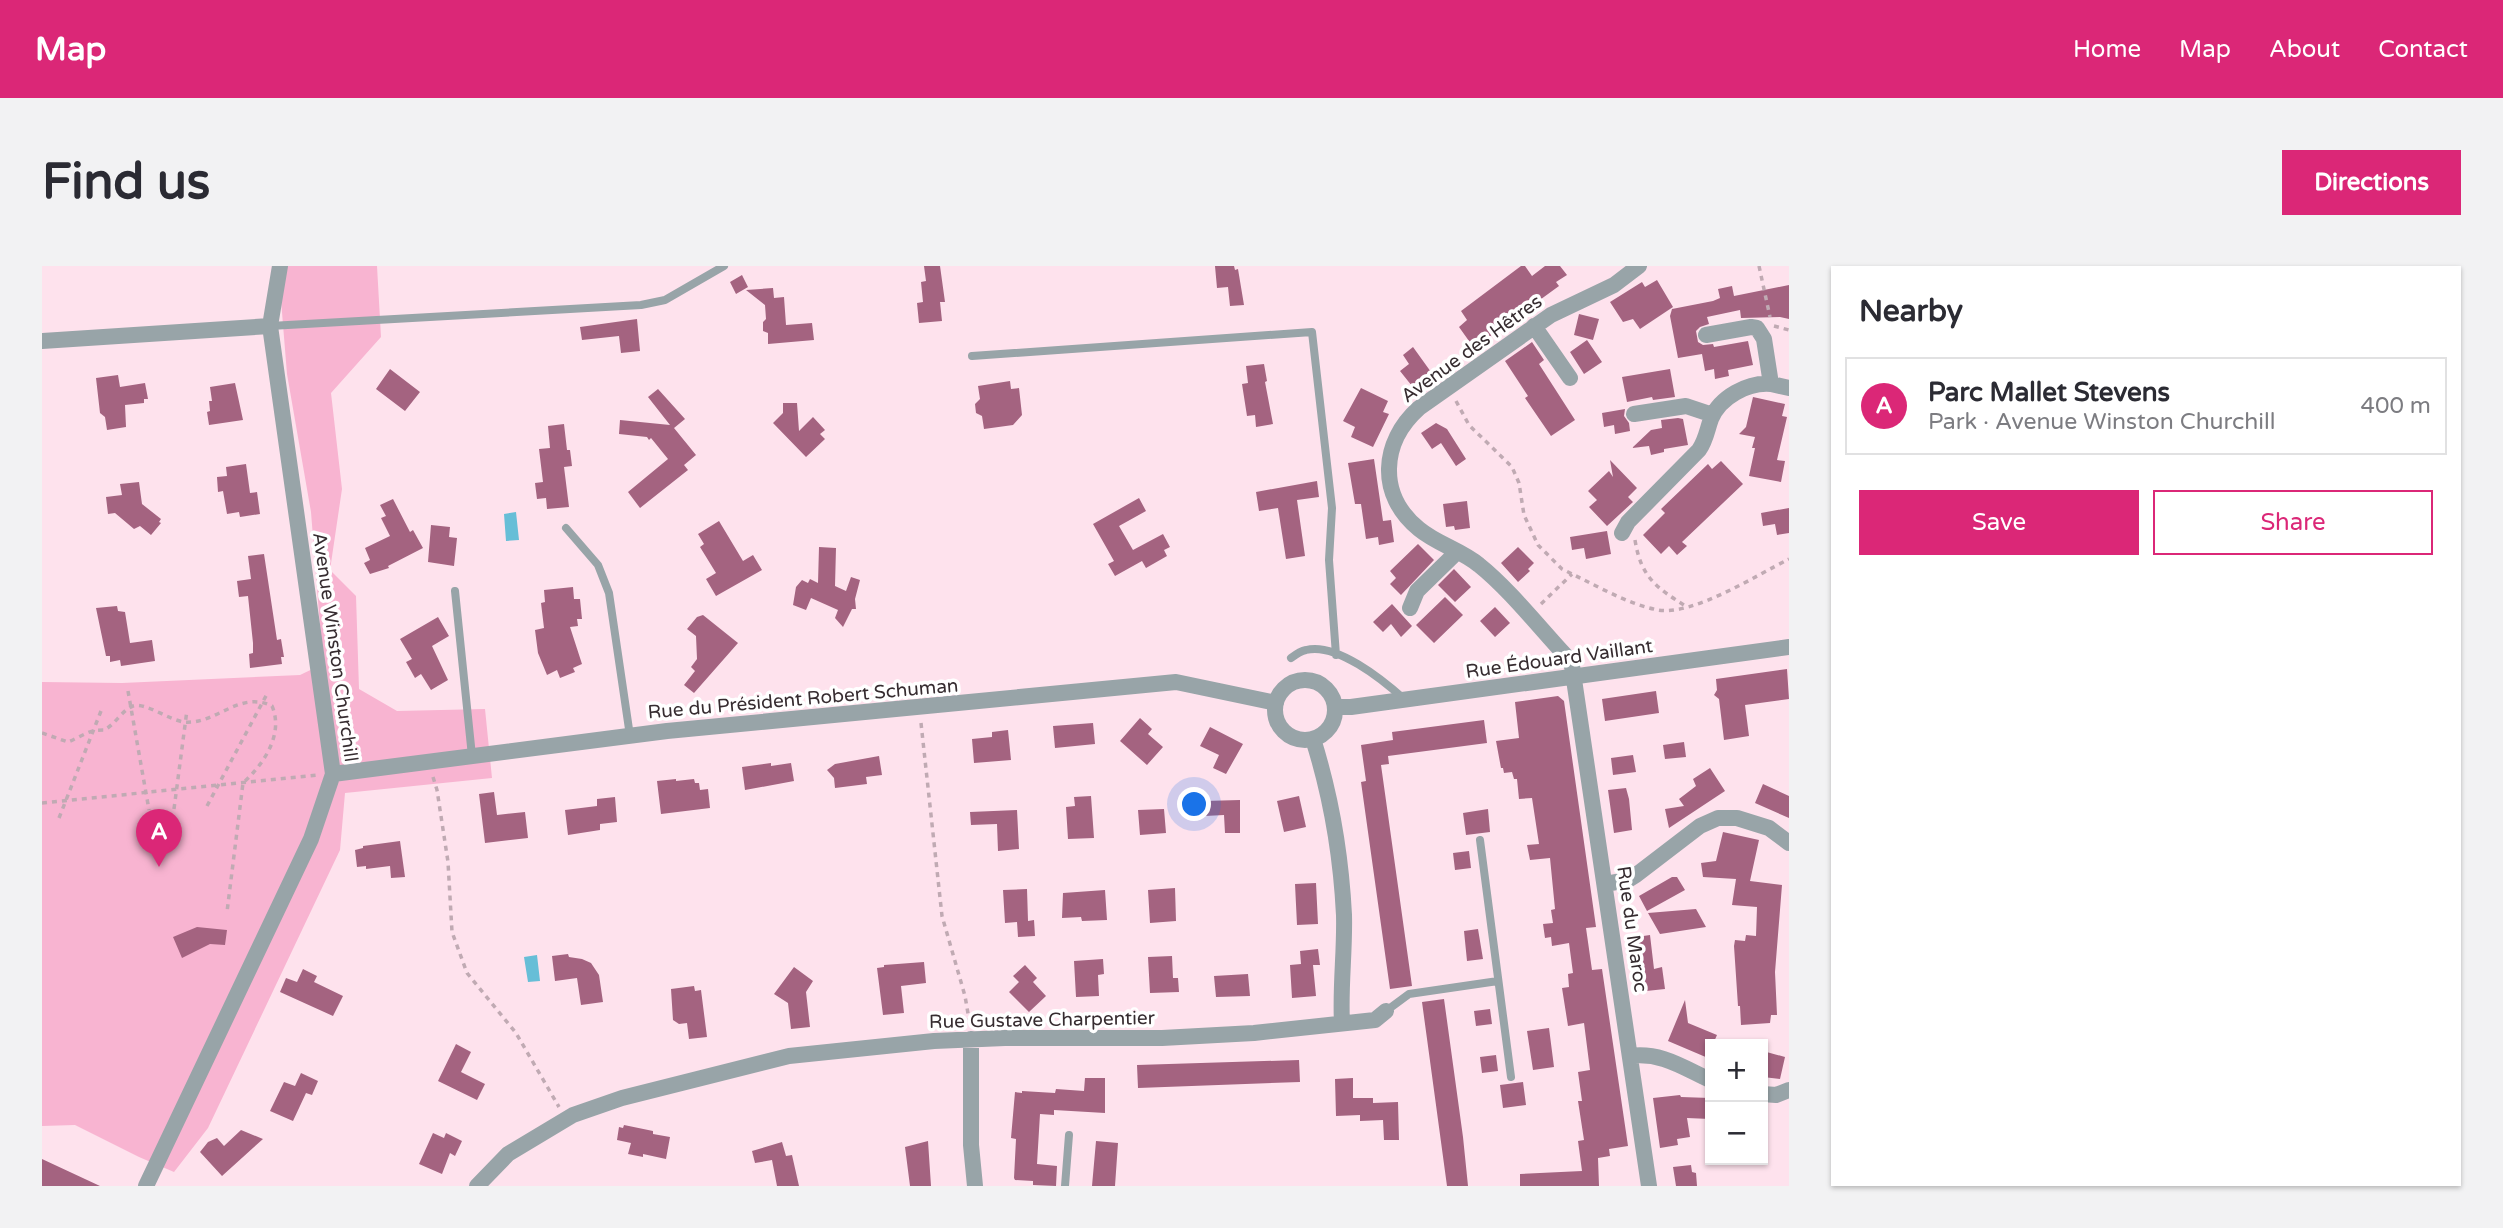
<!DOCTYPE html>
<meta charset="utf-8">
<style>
:root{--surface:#fff;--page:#f2f2f3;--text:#2b2b33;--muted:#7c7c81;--line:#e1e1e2;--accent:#db2777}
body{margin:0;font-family:"Varela Round",sans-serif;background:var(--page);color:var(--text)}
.controls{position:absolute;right:21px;bottom:21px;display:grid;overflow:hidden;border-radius:0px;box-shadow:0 2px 5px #0004}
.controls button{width:63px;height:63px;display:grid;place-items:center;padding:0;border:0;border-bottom:2px solid var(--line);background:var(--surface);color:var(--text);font:35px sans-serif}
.you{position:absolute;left:1153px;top:539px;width:24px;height:24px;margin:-18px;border:5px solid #fff;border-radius:50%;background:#1a73e8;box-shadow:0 0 0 10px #1a73e833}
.badge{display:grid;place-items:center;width:46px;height:46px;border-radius:50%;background:var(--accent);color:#fff;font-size:23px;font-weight:700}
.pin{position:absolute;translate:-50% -58px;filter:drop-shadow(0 2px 4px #0008)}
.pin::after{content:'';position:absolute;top:37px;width:24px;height:21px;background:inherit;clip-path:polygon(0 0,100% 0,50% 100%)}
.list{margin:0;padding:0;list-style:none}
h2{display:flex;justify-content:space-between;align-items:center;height:91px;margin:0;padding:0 28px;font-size:30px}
h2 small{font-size:23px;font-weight:400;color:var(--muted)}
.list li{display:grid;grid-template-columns:46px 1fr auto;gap:21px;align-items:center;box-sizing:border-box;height:98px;margin:0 14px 14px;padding:0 14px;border:2px solid var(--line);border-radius:0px}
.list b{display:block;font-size:26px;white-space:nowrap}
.list p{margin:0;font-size:23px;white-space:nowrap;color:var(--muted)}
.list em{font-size:23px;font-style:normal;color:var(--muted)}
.actions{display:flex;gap:14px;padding:21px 28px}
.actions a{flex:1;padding:16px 0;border:2px solid var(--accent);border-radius:0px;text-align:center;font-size:24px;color:var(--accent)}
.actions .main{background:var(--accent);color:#fff}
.map{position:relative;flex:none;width:1747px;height:920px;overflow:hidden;border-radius:0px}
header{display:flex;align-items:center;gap:42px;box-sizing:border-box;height:98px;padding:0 35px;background:var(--accent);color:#fff}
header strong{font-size:33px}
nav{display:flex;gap:38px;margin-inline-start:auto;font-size:24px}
.intro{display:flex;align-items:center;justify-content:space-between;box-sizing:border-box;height:168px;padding:0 42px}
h1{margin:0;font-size:49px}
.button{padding:18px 32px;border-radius:0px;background:var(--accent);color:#fff;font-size:24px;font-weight:700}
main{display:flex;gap:42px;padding:0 42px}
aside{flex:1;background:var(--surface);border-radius:0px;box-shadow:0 2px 5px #0004}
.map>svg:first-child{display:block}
</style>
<header>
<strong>Map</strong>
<nav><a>Home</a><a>Map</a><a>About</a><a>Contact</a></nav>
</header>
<div class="intro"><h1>Find us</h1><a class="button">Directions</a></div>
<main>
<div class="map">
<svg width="1747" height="920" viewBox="0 0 1747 920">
<rect width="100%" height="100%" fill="#fee2ed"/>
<path fill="#f8b4d1" d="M 245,0 L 335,0 L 339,71 L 289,127 L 300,223 L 288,304 L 314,330 L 317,423 L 355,445 L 443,443 L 450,512 L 303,527 L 298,584 L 166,862 L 132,906 L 97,891 L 33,859 L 0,860 L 0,416 L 80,417 L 258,409 L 281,398 L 269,246 L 245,108 L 239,34 Z"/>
<path fill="#67bed7" d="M 474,246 L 477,274 L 464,275 L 462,248 Z
M 495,689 L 498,715 L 486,716 L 482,691 Z"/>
<path fill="#a46380" d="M 882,0 L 898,0 L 903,36 L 898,36 L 900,55 L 877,57 L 875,37 L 881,36 L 879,16 L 884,15 Z
M 1173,0 L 1192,0 L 1193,4 L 1196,3 L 1202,39 L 1188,40 L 1186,21 L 1175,22 Z
M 1479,0 L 1483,0 L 1490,10 L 1503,0 L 1518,0 L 1525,9 L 1514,16 L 1517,20 L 1432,82 L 1417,61 L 1425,54 L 1419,45 Z
M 700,9 L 706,21 L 694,28 L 688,16 Z
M 1615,14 L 1631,41 L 1598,63 L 1591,53 L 1581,56 L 1568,36 L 1600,16 L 1603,21 Z
M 1747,19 L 1747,53 L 1738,51 L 1699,52 L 1698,44 L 1665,51 L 1667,58 L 1658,61 L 1654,65 L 1656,76 L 1661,79 L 1671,78 L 1672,81 L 1706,75 L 1711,99 L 1686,104 L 1687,110 L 1673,113 L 1672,103 L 1663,105 L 1660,88 L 1636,92 L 1628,50 L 1630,43 L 1671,35 L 1678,32 L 1676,23 L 1690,20 L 1692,30 Z
M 731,22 L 732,32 L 742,31 L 744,59 L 770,57 L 772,74 L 726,78 L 726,67 L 721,65 L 721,56 L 724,53 L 723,39 L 704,24 Z
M 1537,48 L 1557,53 L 1551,74 L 1532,69 Z
M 595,53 L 598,85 L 579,87 L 577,70 L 540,74 L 538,61 Z
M 1545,74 L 1560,96 L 1542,108 L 1528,86 Z
M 1490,76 L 1502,94 L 1497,98 L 1533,154 L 1509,170 L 1483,132 L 1486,130 L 1463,95 Z
M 1371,81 L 1389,106 L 1370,120 L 1358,105 L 1367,98 L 1361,89 Z
M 1222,98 L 1225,115 L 1223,116 L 1231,158 L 1214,161 L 1213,149 L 1205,150 L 1200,118 L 1206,117 L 1204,100 Z
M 348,103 L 378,126 L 363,145 L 334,123 Z
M 1628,103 L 1633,131 L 1611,134 L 1610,131 L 1585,136 L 1580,111 Z
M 76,109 L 78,121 L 103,117 L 106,133 L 102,133 L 102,137 L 83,139 L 84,161 L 65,164 L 63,151 L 58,147 L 54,112 Z
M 968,115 L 969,123 L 977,122 L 980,149 L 971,159 L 942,163 L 940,150 L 934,147 L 933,138 L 938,133 L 936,120 Z
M 193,117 L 201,154 L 167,159 L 165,146 L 168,145 L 167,135 L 170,135 L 168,121 Z
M 1319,122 L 1346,135 L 1341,146 L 1347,148 L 1331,181 L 1309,171 L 1313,161 L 1301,155 Z
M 616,123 L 643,153 L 632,162 L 654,189 L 642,199 L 646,204 L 598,242 L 586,226 L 626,193 L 609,172 L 607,174 L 605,171 L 577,168 L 578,154 L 628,159 L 606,131 Z
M 1711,131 L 1743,138 L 1740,150 L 1745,151 L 1735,194 L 1743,195 L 1739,216 L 1707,210 L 1713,182 L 1710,182 L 1713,171 L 1697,168 L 1704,161 Z
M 741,137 L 755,137 L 757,165 L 771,151 L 783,164 L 778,168 L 783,173 L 764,191 L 731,157 L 741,147 Z
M 1583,143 L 1582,150 L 1587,157 L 1588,165 L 1573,168 L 1572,159 L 1562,161 L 1560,147 Z
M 1636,152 L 1641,153 L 1646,179 L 1622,183 L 1622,186 L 1609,189 L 1607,180 L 1590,182 L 1609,164 L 1620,162 L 1619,154 Z
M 1394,157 L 1405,163 L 1424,193 L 1414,200 L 1399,177 L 1390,183 L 1379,167 Z
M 522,158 L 525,184 L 528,184 L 530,200 L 522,201 L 527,241 L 505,243 L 504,232 L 495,233 L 493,217 L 501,216 L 497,183 L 508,182 L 506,160 Z
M 1332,193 L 1341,255 L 1349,254 L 1352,276 L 1337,279 L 1336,271 L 1324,273 L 1319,238 L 1313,238 L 1306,197 Z
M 1568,194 L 1595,222 L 1586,231 L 1591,236 L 1565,260 L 1547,241 L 1555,234 L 1546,225 L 1567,205 L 1571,211 Z
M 1679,195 L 1701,218 L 1640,276 L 1645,280 L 1635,289 L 1627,280 L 1619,288 L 1601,269 L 1623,247 L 1619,243 L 1666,198 L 1670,203 Z
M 204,198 L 208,227 L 215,226 L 218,248 L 198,251 L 197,246 L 185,248 L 181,225 L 176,226 L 175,211 L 185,210 L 184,201 Z
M 1275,215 L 1277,231 L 1255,234 L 1263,290 L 1244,293 L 1236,242 L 1217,245 L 1214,226 Z
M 97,216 L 100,238 L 119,253 L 117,256 L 119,257 L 109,269 L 98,260 L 92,263 L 73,247 L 66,248 L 64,231 L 80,229 L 78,218 Z
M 1097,232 L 1104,245 L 1077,260 L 1091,284 L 1121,268 L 1128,281 L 1122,284 L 1125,290 L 1104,302 L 1100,295 L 1073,310 L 1066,298 L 1072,295 L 1051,258 Z
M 351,233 L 368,266 L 371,264 L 381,282 L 346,300 L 347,302 L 328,308 L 322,297 L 328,294 L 323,282 L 348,270 L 339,252 L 344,250 L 338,239 Z
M 1425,235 L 1428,262 L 1413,264 L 1412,260 L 1404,261 L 1401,238 Z
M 1747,242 L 1747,267 L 1735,269 L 1733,258 L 1721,260 L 1719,247 Z
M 677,255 L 701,295 L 711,289 L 720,304 L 674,330 L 664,313 L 674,307 L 658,281 L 662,278 L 656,268 Z
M 389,259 L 408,261 L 407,271 L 415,272 L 412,300 L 386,296 Z
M 1565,265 L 1569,288 L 1544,293 L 1542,282 L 1530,284 L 1528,271 Z
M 1376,278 L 1392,294 L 1359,329 L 1348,318 L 1354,312 L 1348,305 Z
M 777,281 L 794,282 L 793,320 L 804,325 L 809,311 L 818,314 L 813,333 L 814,343 L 810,343 L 801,361 L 793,352 L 796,344 L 769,332 L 764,344 L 751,339 L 754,321 L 760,314 L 766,317 L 768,313 L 776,317 Z
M 1476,281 L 1492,297 L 1486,303 L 1488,305 L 1476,316 L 1459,297 Z
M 222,288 L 235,374 L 239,373 L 242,391 L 239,391 L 240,398 L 208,402 L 207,388 L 211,387 L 211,377 L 206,330 L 197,331 L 195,315 L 209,313 L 206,290 Z
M 1412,303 L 1429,321 L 1413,336 L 1396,319 Z
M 531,321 L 532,333 L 538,333 L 540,353 L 535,353 L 536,360 L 528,361 L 540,398 L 531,402 L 533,406 L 518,412 L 515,404 L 505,409 L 496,387 L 493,364 L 502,362 L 499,337 L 503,336 L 502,324 Z
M 1403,331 L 1421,349 L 1392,377 L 1374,359 Z
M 1350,338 L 1370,360 L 1359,371 L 1349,358 L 1341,366 L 1331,356 Z
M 75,340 L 76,345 L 83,346 L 88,377 L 110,374 L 113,395 L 79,400 L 78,394 L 68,396 L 68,390 L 64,390 L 54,342 Z
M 1453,341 L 1468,357 L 1453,371 L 1438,355 Z
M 661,349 L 696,377 L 652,427 L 642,419 L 653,405 L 649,401 L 655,393 L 654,370 L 645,363 L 655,351 Z
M 396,351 L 407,370 L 390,380 L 406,414 L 389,424 L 379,408 L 373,412 L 364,396 L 370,393 L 358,373 Z
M 1745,403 L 1747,433 L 1703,439 L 1707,470 L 1682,474 L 1677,433 L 1672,429 L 1675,424 L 1674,413 Z
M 1614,425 L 1617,447 L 1563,455 L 1560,433 Z
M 1516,430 L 1522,435 L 1554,661 L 1544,662 L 1550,704 L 1560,703 L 1586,880 L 1567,883 L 1568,890 L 1556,892 L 1557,920 L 1478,920 L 1478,908 L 1540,905 L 1536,875 L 1542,874 L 1536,835 L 1540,835 L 1536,806 L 1548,804 L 1542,757 L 1526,760 L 1520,722 L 1527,721 L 1526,708 L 1531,707 L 1527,677 L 1510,680 L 1509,671 L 1503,672 L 1501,658 L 1511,657 L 1509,644 L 1513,643 L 1508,592 L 1488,594 L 1485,579 L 1497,578 L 1490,532 L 1477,533 L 1475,513 L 1472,513 L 1470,506 L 1462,507 L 1461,502 L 1459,502 L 1454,475 L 1477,472 L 1473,436 Z
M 1098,452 L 1110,463 L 1106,468 L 1121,481 L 1105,499 L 1078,475 Z
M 1442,454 L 1445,477 L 1346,490 L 1347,498 L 1339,499 L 1370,720 L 1348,723 L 1319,516 L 1324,515 L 1319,479 L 1351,474 L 1350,466 Z
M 1051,457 L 1053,478 L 1013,482 L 1011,460 Z
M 1168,461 L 1201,478 L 1184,508 L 1171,502 L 1177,489 L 1158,480 Z
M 966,464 L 969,494 L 932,497 L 930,473 L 950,471 L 950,466 Z
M 1642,476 L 1644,491 L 1623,493 L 1621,479 Z
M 1591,489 L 1594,506 L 1571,509 L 1569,492 Z
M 837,490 L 840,509 L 824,511 L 825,518 L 793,522 L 792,512 L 785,504 L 793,498 Z
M 729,497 L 729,500 L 749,497 L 752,515 L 703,524 L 700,501 Z
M 1668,502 L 1683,525 L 1627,562 L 1623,543 L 1642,540 L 1637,533 L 1654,520 L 1651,513 Z
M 634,513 L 634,515 L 652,513 L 653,517 L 657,517 L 658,524 L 666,523 L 668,542 L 619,548 L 615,515 Z
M 1721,518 L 1747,530 L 1747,552 L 1713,537 Z
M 1584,522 L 1587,533 L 1590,564 L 1572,567 L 1566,524 Z
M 452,526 L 455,549 L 483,546 L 486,572 L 443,577 L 437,528 Z
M 1049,530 L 1052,572 L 1026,573 L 1024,541 L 1033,540 L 1032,531 Z
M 1257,530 L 1264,561 L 1242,566 L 1235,535 Z
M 573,531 L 575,556 L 558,558 L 558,564 L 526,569 L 523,544 L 555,540 L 555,533 Z
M 1198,534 L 1198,567 L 1183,567 L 1182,549 L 1163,550 L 1162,535 Z
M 1122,543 L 1124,567 L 1098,569 L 1096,544 Z
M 1446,543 L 1448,566 L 1424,569 L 1421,547 Z
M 975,544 L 977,583 L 956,585 L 955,558 L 929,559 L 928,546 Z
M 1681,566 L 1717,574 L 1708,615 L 1740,619 L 1733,706 L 1735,749 L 1729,749 L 1728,757 L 1699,759 L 1698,740 L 1696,740 L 1692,680 L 1693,674 L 1703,675 L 1704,669 L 1714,670 L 1715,641 L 1690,639 L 1694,613 L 1661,611 L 1659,597 L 1674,595 Z
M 358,575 L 363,611 L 349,612 L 348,600 L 324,603 L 324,600 L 315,601 L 313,584 L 321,582 L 321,580 Z
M 1427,585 L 1429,602 L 1413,604 L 1411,587 Z
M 1630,611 L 1635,611 L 1643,624 L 1605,645 L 1597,630 Z
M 1274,617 L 1276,658 L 1255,659 L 1253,618 Z
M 1133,622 L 1134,655 L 1108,657 L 1106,624 Z
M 985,623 L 986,655 L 992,654 L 993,670 L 976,671 L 975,656 L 963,657 L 961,624 Z
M 1063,624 L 1065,654 L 1040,655 L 1039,651 L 1020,652 L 1021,627 Z
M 1654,643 L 1664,661 L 1618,668 L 1606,647 Z
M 155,661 L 185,664 L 183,679 L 168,678 L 140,692 L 131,671 Z
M 1436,663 L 1441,693 L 1425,695 L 1422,665 Z
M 1608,669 L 1612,703 L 1620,701 L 1623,723 L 1595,726 L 1588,672 Z
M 1276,683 L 1278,699 L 1271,699 L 1274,730 L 1250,732 L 1248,699 L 1259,698 L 1258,685 Z
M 526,688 L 527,691 L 540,693 L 549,697 L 557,709 L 561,736 L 539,739 L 535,712 L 513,715 L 510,690 Z
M 1130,690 L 1131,712 L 1136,712 L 1137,726 L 1108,727 L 1106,691 Z
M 1061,693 L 1062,708 L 1056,709 L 1057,730 L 1034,731 L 1032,695 Z
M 882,696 L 884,717 L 859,720 L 862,747 L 841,749 L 835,702 L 842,701 L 842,699 Z
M 983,699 L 995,712 L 991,716 L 1004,730 L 987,746 L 967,726 L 977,716 L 971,710 Z
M 752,701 L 771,715 L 764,726 L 768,761 L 749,763 L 746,737 L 732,728 Z
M 261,703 L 275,710 L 272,716 L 301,730 L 291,750 L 238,726 L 244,712 L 255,716 Z
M 1206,708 L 1208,730 L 1174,731 L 1172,710 Z
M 652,720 L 653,725 L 659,724 L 665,771 L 647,773 L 645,757 L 637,758 L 631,754 L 629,723 Z
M 1402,733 L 1421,871 L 1426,920 L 1405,920 L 1380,736 Z
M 1643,734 L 1646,757 L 1675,769 L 1671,778 L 1668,778 L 1666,792 L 1626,775 Z
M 1448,743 L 1450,758 L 1434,760 L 1432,745 Z
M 1507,762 L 1512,801 L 1491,804 L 1485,765 Z
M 414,778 L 429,786 L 419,806 L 443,818 L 435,834 L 396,815 Z
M 1721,785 L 1743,791 L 1738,813 L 1721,811 Z
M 1454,789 L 1456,805 L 1440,807 L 1438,791 Z
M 1257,794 L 1258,816 L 1096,822 L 1095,799 Z
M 259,807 L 276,815 L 270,829 L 264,827 L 251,855 L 228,845 L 242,816 L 253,820 Z
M 1043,812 L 1063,812 L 1063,847 L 1012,844 L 1012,849 L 998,848 L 995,898 L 1015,900 L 1014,920 L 991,919 L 991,915 L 973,914 L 972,912 L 974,873 L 969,872 L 973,826 L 980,827 L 980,825 L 1013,827 L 1014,823 L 1042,825 Z
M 1311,812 L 1311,832 L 1331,832 L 1331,837 L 1356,836 L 1357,874 L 1342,874 L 1341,854 L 1318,855 L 1318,849 L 1294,850 L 1293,813 Z
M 1481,816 L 1484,839 L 1461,842 L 1458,819 Z
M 1638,829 L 1639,831 L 1668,832 L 1668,853 L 1645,852 L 1648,871 L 1635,873 L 1636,879 L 1618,882 L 1611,832 Z
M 582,859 L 611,865 L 611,868 L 628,871 L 624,893 L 601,888 L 601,891 L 586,888 L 589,877 L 575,874 L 577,861 L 581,862 Z
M 199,864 L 221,873 L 180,910 L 158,886 L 166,876 L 175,872 L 182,880 Z
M 391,867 L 402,872 L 404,867 L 420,875 L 413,890 L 408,887 L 400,908 L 377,898 Z
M 886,875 L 889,920 L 868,920 L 863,881 Z
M 1054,875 L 1076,877 L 1073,920 L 1050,920 Z
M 740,876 L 744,890 L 750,889 L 757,920 L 735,920 L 730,894 L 713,897 L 710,885 Z
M 0,893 L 58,920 L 0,920 Z
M 1649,899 L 1650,906 L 1654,907 L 1655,920 L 1634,920 L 1631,901 Z"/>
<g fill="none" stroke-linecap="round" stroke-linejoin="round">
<path stroke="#c0aab3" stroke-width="3.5" stroke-dasharray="5 5" stroke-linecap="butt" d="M 1717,0 L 1728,51
M 1732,60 L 1747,64
M 1414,135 L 1427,159 L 1470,201 L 1477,217 L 1482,249 L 1496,279 L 1520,303 L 1530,308 C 1557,321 1586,338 1616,344 C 1651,350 1715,309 1747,293
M 1593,274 C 1599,312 1615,322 1645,341
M 1499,338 L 1530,308
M 86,425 L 107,544
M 879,457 L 900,650 L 923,730 L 928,759
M 0,467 L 26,476 C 34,473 43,467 51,465 C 52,464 60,464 62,464 C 73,459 80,444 91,440 C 103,436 127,454 142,456 C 174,459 197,424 230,440 C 242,468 222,498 201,517 L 185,646
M 391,511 L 395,524 L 406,596 L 410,666 L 425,707 L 474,767 L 517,841
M 0,537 L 275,509
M 165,540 L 225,428
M 132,543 L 145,444
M 17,552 L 59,445"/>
<path stroke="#98a4a8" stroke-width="8" d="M 228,60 L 599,39 L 623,34 L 682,0
M 930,90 L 1270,66 L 1290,242 L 1287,294 L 1294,389
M 524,262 L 556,299 L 567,327 L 588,470
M 413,325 L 430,490
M 1249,392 C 1253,389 1259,385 1264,384 C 1294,376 1341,414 1362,433
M 1438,574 L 1469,811
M 1344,745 L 1367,728 L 1456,715
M 1023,920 L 1027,869"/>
<path stroke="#98a4a8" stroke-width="16" d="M 1597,0 L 1572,19 L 1509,49 L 1377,142 C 1339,176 1335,229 1377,263 C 1395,278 1419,284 1437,299 C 1466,322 1497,361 1523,389 L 1530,400 L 1607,920
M 1492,60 L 1528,112
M 1664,69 L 1709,61 L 1715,62 L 1722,73 L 1729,118 L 1747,122
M 0,75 L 228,60
M 1592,148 L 1644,140 L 1671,149
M 1580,267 L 1586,256 L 1657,184 C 1664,174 1665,164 1669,153 C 1678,131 1706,116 1729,118
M 1368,342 L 1375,325 L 1415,286
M1233 444a30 30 0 1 1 60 0a30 30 0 1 1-60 0Z
M 1293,441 L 1309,441 L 1747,381
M 1271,473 C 1289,530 1299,589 1302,649 C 1303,685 1298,721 1300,757
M 291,508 L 625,465 L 1134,416 L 1234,437
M 1563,618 L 1586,614 L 1594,609 L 1658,560 L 1676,552 L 1695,552 L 1727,562 L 1747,577
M 929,773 L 929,879 L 933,920
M 1588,790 C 1619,786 1640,801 1668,814
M 1721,828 L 1734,829 L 1747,824
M 104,920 L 269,573 L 291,508 L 228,60 L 238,0
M 435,920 L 466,888 L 531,849 L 580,832 L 747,790 L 892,775 L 963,772 L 1120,772 L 1212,767 L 1333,754 L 1344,745"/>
</g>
<g text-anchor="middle" stroke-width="7" stroke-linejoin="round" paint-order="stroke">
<g font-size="19" fill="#362c30" stroke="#fff">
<text transform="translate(1429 82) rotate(-36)" y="7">Avenue des Hêtres</text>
<text transform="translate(294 381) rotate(82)" y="7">Avenue Winston Churchill</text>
<text transform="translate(1517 392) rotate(-8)" y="7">Rue Édouard Vaillant</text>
<text transform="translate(761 432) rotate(-5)" y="7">Rue du Président Robert Schuman</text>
<text transform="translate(1591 663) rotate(82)" y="7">Rue du Maroc</text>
<text transform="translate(1000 753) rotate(-1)" y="7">Rue Gustave Charpentier</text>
</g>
</g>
</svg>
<div class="controls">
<button>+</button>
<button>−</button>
</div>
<div class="you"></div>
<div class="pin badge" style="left:117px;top:601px">A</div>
</div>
<aside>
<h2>Nearby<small></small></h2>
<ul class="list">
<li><span class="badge">A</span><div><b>Parc Mallet Stevens</b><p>Park · Avenue Winston Churchill</p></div><em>400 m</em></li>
</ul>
<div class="actions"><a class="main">Save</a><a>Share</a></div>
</aside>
</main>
